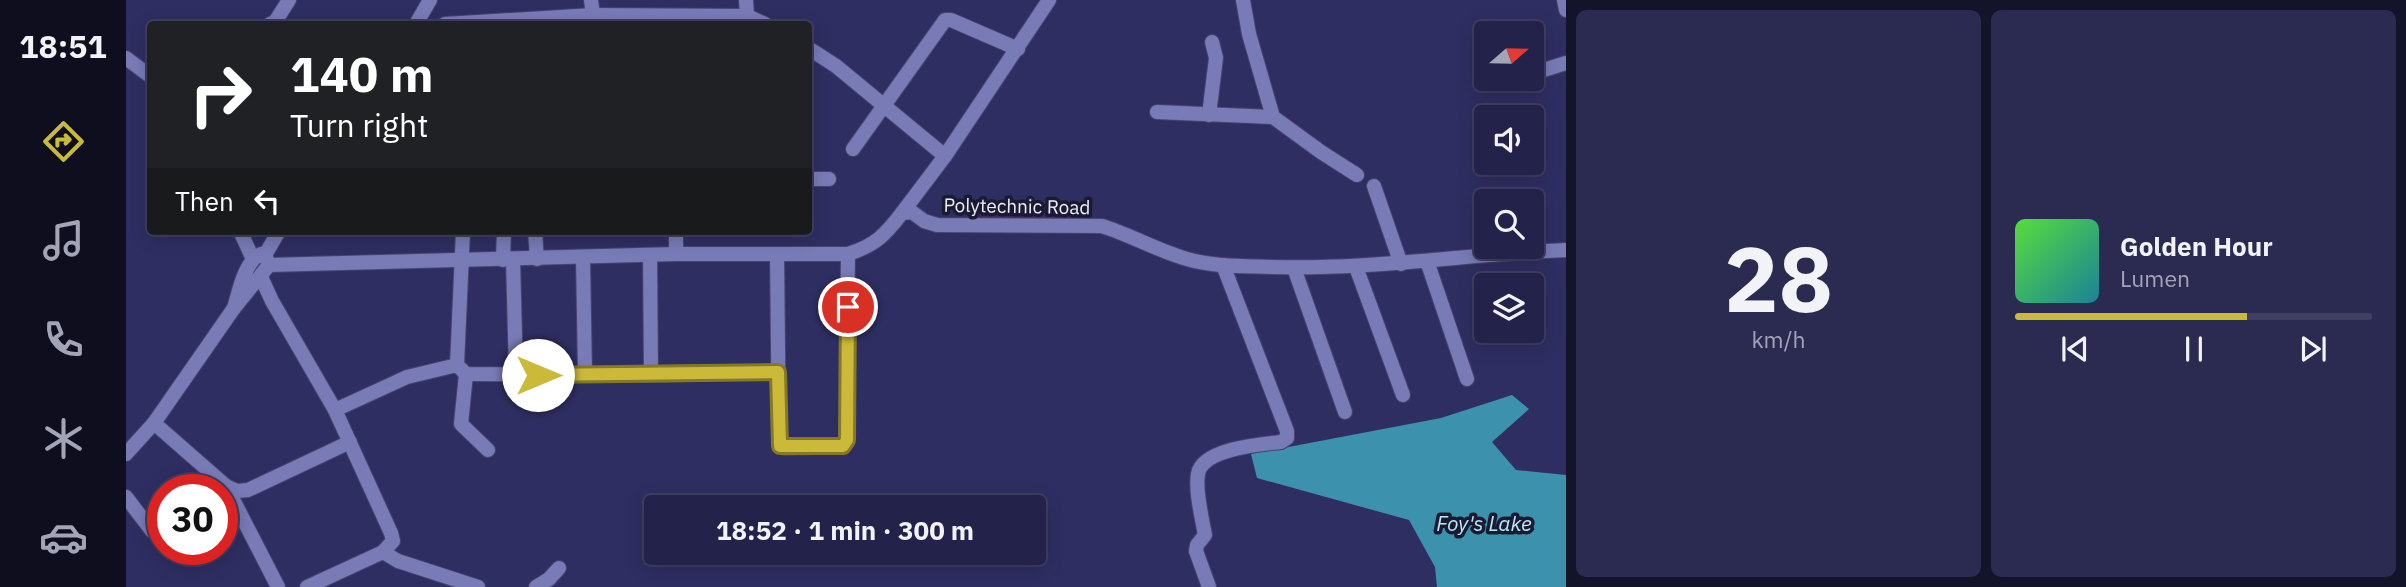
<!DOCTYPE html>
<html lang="en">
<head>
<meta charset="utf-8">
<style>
	body { margin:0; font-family:"IBM Plex Sans",sans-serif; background:#2b2a51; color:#f1f3f6; height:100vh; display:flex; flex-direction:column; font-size:26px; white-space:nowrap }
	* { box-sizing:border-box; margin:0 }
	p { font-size:23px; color:#a3a4b5 }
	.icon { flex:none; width:38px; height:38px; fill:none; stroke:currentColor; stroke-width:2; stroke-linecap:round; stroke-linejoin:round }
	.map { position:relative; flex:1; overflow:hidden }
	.panel { display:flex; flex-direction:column; gap:10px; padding:10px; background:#131329; width:840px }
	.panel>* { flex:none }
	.top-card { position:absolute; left:21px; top:21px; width:665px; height:214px; border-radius:7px; box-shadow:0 4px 18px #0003,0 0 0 2px #403f62; background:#202124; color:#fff; overflow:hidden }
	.needle { width:46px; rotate:70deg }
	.buttons { position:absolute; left:1348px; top:21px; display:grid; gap:14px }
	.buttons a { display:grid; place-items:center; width:70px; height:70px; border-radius:7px; background:#23224a; box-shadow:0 4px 18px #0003,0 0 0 2px #403f62; font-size:35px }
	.speed { position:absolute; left:21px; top:474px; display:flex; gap:14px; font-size:35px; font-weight:700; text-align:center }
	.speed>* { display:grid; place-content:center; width:91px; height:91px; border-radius:50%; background:#23224a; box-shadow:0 4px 18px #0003,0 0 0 2px #403f62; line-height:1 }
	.speed .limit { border:10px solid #d22; background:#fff; color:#111 }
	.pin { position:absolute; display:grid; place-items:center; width:60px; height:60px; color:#fff; margin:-30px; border:4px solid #fff; border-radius:50%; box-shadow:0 2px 7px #0007 }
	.me { position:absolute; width:77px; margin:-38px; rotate:90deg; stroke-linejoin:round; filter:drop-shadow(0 0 5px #0008) }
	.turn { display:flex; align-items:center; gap:24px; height:147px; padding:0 28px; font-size:32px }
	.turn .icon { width:91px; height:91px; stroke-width:2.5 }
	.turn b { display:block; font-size:49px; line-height:60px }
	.then { display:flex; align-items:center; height:66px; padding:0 28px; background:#0003; gap:14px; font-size:26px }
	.panel .card { flex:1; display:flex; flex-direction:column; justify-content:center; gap:10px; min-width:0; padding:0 24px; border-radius:10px; background:#2b2a51 }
	.panel .dial { align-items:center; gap:0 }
	.dial b { font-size:91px; line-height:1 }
	.song { display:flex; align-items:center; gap:21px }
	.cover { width:84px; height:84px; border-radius:10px; background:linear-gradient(135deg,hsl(110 70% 55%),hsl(190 70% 35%)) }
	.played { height:7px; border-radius:4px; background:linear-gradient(90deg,#cbba39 65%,#403f62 65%) }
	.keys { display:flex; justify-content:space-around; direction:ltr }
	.panel .tiles { flex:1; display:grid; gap:10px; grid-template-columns:repeat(2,1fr) }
	.trip { position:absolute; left:518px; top:495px; width:402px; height:70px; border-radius:7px; background:#23224a; box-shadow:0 4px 18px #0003,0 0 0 2px #403f62; font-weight:700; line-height:70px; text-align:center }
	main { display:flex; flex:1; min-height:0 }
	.tabs { display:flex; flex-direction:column; width:126px; justify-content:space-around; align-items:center; background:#0e0e1e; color:#a3a4b5 }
	.tabs .icon { width:49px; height:49px }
	.tabs .active { color:#cbba39 }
	.tabs b { font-size:32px; color:#f1f3f6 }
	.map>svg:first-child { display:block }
	.water { fill:#3c92ad }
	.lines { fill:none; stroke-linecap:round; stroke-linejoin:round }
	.minor-casing { stroke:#47446e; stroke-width:16 }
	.minor { stroke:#787bb6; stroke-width:14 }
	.route-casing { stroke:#847925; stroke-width:18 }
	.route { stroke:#cbba39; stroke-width:12 }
	.labels { text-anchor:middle; stroke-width:7; stroke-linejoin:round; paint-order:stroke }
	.street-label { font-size:19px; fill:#ebecfa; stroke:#1a1a32 }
	.water-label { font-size:21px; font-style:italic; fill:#bde7f6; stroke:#1a1a32 }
</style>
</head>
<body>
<main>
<nav class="tabs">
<b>18:51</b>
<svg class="icon active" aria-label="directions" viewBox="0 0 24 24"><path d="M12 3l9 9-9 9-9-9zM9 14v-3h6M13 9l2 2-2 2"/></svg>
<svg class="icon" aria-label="music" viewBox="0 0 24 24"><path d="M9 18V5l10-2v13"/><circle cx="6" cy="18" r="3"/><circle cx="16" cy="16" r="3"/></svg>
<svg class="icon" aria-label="phone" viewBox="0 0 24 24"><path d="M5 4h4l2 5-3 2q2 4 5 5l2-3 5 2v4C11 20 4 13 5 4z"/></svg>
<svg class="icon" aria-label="climate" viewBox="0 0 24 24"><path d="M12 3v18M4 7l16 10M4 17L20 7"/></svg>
<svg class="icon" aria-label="car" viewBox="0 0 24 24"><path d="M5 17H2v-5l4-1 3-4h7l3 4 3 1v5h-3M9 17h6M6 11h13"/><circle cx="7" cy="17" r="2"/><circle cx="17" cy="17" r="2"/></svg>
</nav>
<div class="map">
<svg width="1440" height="587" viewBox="0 0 1440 587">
	<rect width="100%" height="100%" fill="#2f2e62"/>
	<!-- water -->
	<path class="water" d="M1386,395L1403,409L1366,442L1390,470L1440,475V587H1311L1309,567L1283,520L1131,478L1125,454L1315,418Z"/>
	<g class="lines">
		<!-- minor casing -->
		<g class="minor-casing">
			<g id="minor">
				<path d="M465,0L467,15"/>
				<path d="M620,0L621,16"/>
				<path d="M1117,0L1123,34L1147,117L1195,152L1231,175"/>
				<path d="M1438,0L1440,10"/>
				<path d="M144,24L149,22L163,0"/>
				<path d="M290,24L304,0"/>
				<path d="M319,24L467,15L621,16L639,24"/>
				<path d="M682,48L710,66L819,156"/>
				<path d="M0,58L24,76"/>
				<path d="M1405,74L1440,63"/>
				<path d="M1379,82L1390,79"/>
				<path d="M1031,112L1147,117"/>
				<path d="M1083,115L1090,58L1086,42"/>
				<path d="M727,149L819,20H825L892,49"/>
				<path d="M682,179H703"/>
				<path d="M1248,186L1275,264"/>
				<path d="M776,213L819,156L923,0"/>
				<path d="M114,231L127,259"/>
				<path d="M337,231L331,365L340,374L525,375L652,372"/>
				<path d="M409,231L411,259"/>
				<path d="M135,254L139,255L143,265L108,308C113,292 118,262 135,254Z"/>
				<path d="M550,254V231"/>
				<path d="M651,254L653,442L658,448L717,446L720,444L722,254"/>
				<path d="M139,255L153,231"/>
				<path d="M524,255L525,375"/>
				<path d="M457,257L459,375"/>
				<path d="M387,259L390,374"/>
				<path d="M377,260L378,231"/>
				<path d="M1301,261L1341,379"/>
				<path d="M143,265L550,254H722C750,245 759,235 776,213L786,212L798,221L811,225L976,226C1005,235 1032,251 1061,259C1088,267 1118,266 1146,267C1245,270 1342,254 1440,250"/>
				<path d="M1230,267L1277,395"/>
				<path d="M1168,268L1219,412"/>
				<path d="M135,277L146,301L209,410L265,533L267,541L257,552L181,587"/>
				<path d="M340,374L335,424L362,450"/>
				<path d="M209,410L281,377L331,365"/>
				<path d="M28,423L100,486L111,491L122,490L224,442"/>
				<path d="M0,454L28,423L108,308"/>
				<path d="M100,486L152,587"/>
				<path d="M0,497L26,531"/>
				<path d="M257,552L272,561L352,587"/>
				<path d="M410,587L423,579L433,568"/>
				<path d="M1083,587L1070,551L1071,545L1079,535C1076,518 1069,491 1072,474C1076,449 1135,444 1155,442L1161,438V431L1097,265"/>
			</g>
		</g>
		<!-- minor -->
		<use href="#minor" class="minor"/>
	</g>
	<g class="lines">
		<!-- route casing -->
		<g class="route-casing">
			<path id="route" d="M412,375L652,372L654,446H717L721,440L722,307"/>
		</g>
		<!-- route -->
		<use href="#route" class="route"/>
	</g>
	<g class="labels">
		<!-- street labels -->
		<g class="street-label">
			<text transform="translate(891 206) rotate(1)" y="7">Polytechnic Road</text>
		</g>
		<!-- water labels -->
		<g class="water-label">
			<text x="1358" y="531">Foy's Lake</text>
		</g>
	</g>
</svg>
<div class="buttons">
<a><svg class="needle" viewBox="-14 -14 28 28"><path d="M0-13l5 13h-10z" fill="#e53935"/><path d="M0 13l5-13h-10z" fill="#a3a4b5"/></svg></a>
<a><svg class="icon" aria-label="sound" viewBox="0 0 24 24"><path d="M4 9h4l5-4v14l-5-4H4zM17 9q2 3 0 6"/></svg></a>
<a><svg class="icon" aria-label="search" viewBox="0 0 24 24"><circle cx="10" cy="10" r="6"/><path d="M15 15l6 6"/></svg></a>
<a><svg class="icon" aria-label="layers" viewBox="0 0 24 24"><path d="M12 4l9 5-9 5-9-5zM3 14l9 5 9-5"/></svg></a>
</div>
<div class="speed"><div class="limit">30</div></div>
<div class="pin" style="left:722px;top:307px;background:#d93025"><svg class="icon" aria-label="arrive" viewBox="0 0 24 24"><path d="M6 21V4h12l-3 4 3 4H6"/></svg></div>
<svg class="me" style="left:412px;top:375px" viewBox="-20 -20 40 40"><circle r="19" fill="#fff"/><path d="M0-13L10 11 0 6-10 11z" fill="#cbba39"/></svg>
<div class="trip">18:52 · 1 min · 300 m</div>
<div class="top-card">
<div class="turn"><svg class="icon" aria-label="right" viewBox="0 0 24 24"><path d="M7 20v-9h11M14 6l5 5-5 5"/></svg><div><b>140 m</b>Turn right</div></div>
<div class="then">Then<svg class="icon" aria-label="left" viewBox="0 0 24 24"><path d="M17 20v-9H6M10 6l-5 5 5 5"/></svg></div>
</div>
</div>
<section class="panel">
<div class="tiles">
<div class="card dial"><b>28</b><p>km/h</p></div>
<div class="card">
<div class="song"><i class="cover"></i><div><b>Golden Hour</b><p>Lumen</p></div></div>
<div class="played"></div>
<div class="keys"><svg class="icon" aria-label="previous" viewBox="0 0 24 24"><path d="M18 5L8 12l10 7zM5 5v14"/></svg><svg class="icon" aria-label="pause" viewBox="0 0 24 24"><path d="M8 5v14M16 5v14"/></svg><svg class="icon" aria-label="next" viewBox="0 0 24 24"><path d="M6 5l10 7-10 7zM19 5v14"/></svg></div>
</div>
</div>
</section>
</main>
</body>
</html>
